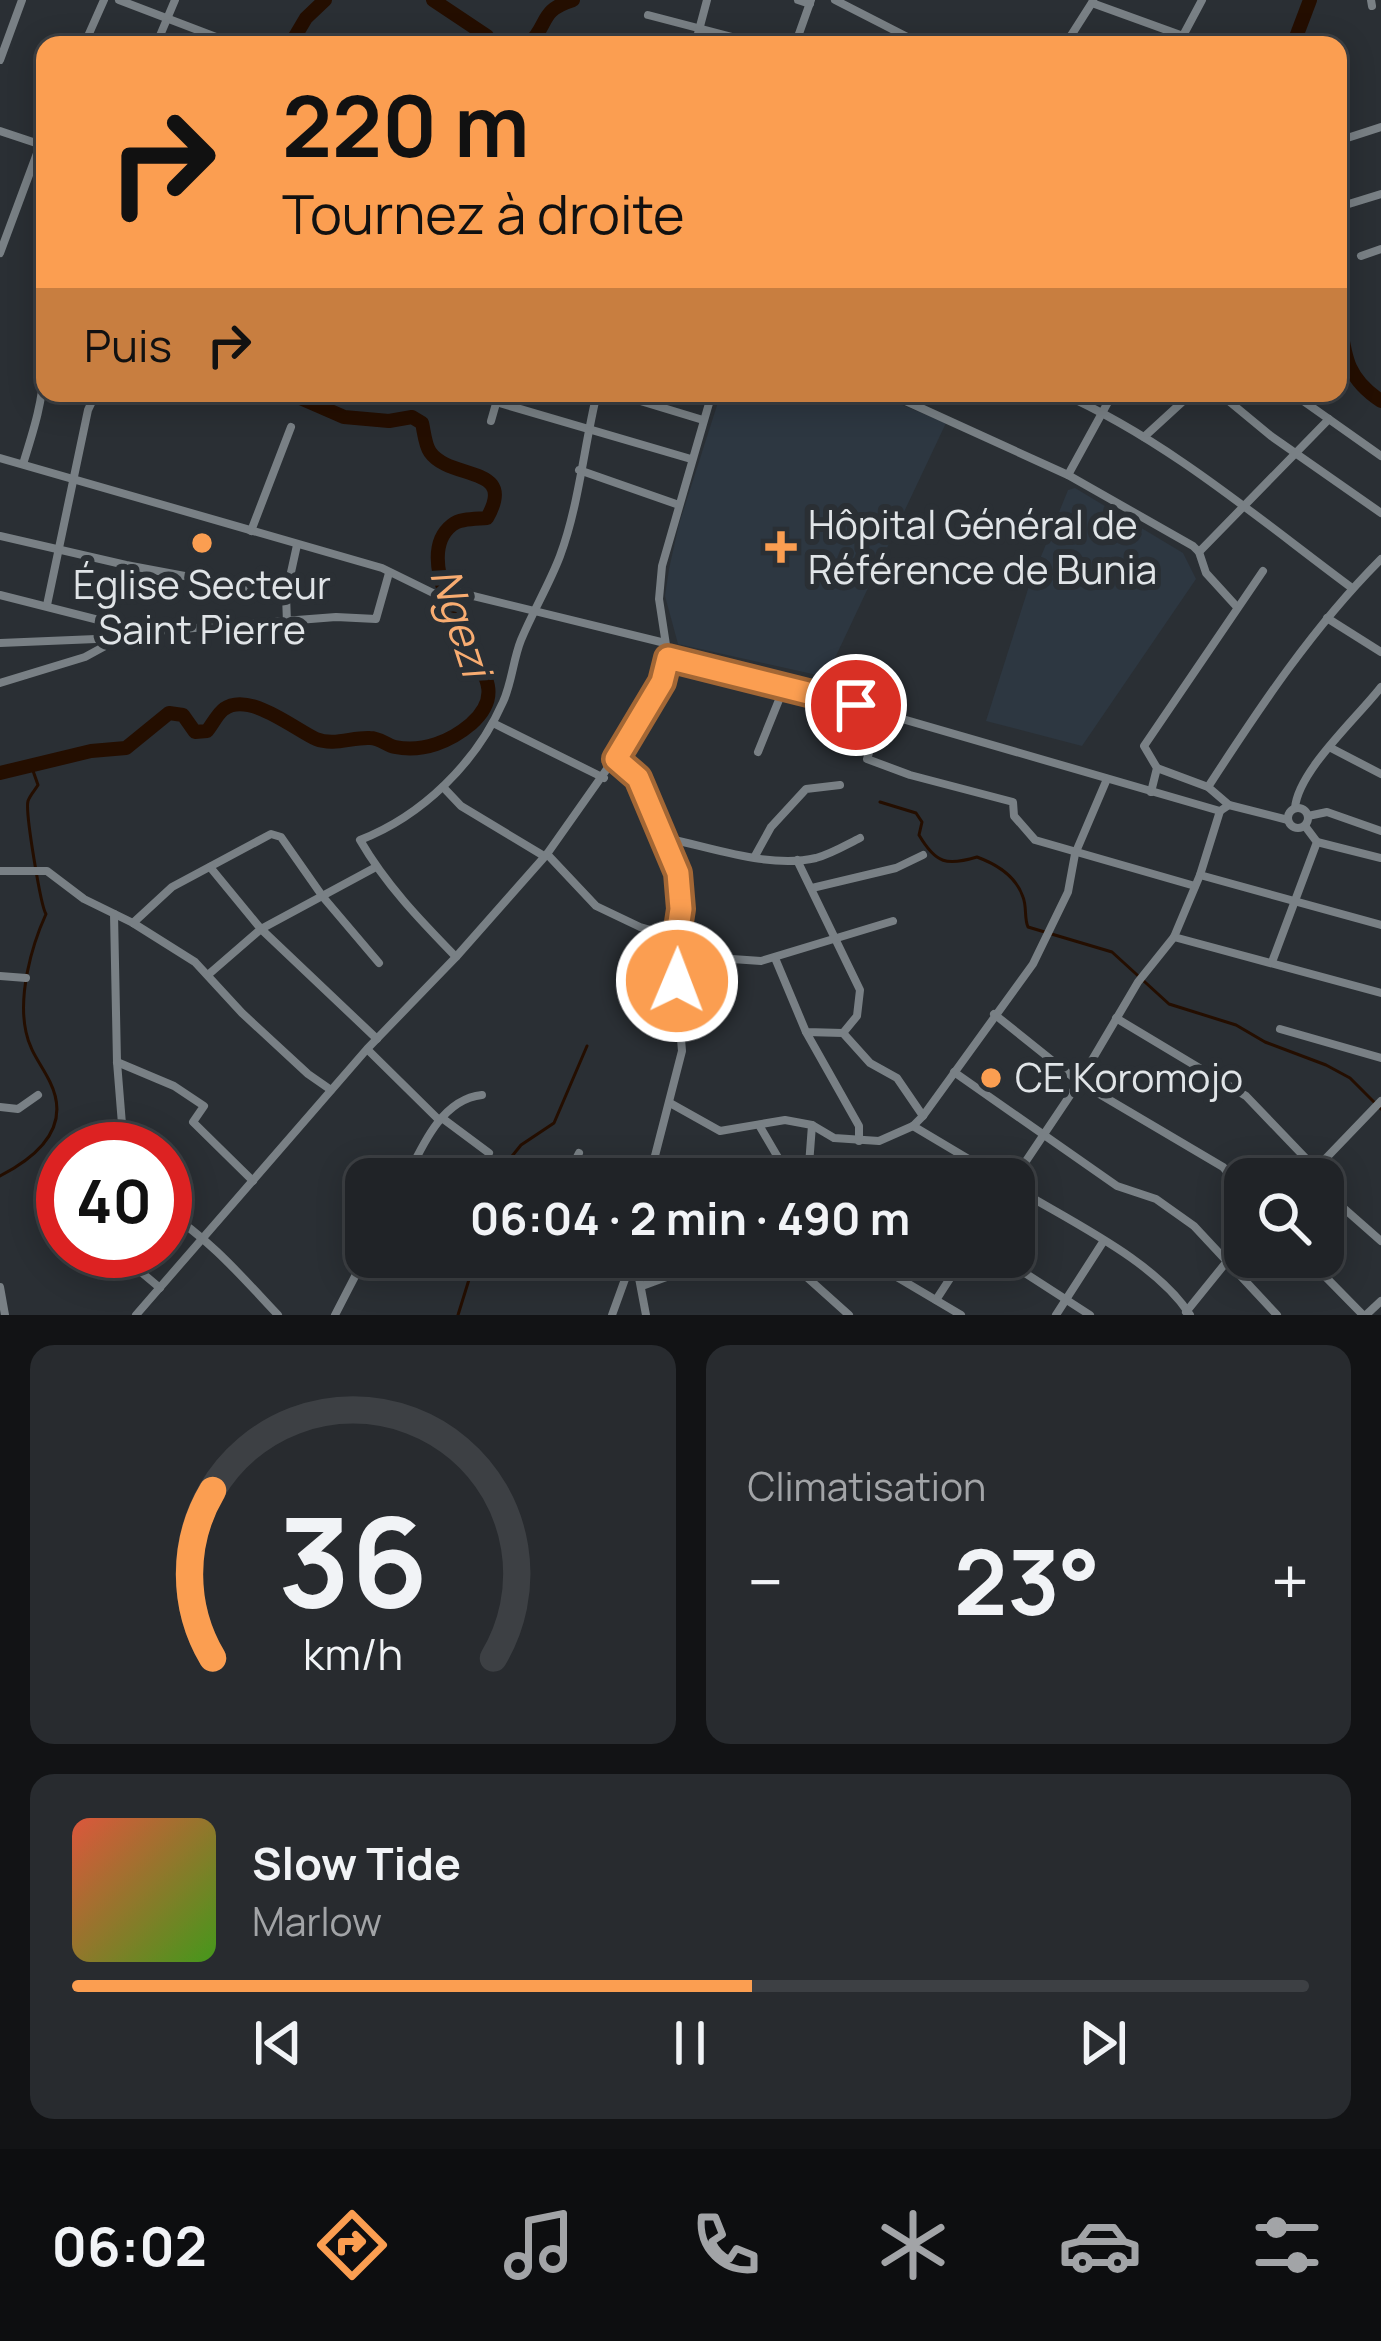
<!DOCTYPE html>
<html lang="fr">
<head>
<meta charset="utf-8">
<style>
	body { margin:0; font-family:Manrope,sans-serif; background:#282b2f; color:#f1f3f6; height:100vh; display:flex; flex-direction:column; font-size:45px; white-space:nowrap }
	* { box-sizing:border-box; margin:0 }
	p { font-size:39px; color:#a2a4a7 }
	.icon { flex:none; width:66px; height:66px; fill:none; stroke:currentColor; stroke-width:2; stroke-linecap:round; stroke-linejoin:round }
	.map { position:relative; height:1315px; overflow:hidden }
	.drawer { display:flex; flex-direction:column; gap:30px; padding:30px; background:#121315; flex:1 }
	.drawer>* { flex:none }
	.guide { position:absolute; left:36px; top:36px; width:1311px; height:366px; border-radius:24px; box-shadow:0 6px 30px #0003,0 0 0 3px #3d4044; background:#fb9e51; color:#111; overflow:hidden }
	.buttons { position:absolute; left:1224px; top:1158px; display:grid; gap:24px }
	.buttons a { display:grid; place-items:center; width:120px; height:120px; border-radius:24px; background:#202327; box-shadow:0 6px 30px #0003,0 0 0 3px #3d4044; font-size:60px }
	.speed { position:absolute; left:36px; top:1122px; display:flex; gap:24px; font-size:60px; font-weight:700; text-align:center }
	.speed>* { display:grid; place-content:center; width:156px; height:156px; border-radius:50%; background:#202327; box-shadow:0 6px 30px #0003,0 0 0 3px #3d4044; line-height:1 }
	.speed .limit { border:18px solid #d22; background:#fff; color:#111 }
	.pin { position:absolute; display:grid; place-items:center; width:102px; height:102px; color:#fff; margin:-51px; border:6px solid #fff; border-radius:50%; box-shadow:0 3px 12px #0007 }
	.me { position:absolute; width:132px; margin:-66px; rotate:1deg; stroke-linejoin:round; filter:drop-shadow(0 0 9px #0008) }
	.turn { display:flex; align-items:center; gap:42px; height:252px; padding:0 48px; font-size:54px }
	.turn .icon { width:156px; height:156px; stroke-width:2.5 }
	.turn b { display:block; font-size:84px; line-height:102px }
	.then { display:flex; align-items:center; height:114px; padding:0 48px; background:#0003; gap:24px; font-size:45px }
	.big { font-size:90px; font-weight:700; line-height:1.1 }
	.drawer .card { flex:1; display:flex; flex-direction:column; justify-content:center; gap:18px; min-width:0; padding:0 42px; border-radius:24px; background:#282b2f }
	.drawer .dial { align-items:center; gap:0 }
	.dial svg { height:312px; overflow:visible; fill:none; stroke:#3d4044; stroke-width:7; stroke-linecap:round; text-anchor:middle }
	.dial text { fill:#f1f3f6; stroke:none }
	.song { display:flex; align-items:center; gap:36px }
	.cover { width:144px; height:144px; border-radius:18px; background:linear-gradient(135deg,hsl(10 70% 55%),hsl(100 70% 35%)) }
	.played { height:12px; border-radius:6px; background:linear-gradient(90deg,#fb9e51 55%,#3d4044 55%) }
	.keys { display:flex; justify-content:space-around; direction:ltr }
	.heat { display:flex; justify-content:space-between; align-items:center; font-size:66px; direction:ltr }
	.drawer .tiles { flex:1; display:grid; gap:30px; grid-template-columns:1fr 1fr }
	.card:last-child { grid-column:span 2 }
	.trip { position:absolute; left:345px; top:1158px; width:690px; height:120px; border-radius:24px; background:#202327; box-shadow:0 6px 30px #0003,0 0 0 3px #3d4044; font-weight:700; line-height:120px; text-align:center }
	.dock { display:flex; height:192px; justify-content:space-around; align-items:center; background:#0d0e10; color:#a2a4a7 }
	.dock .icon { width:84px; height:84px }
	.dock .selected { color:#fb9e51 }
	.dock b { font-size:54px; color:#f1f3f6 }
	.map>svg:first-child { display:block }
	.built { fill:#2d3741 }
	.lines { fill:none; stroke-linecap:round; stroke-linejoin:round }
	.stream { stroke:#240e00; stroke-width:3 }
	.river { stroke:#240e00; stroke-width:14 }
	.minor { stroke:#798085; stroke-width:8 }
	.route-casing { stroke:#a36735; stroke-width:30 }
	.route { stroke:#fb9e51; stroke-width:21 }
	.poi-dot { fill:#fb9e51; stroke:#2a2f34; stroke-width:4.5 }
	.labels { text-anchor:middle; stroke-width:12; stroke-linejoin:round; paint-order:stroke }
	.poi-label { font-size:39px; fill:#e0e4e7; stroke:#2a2f34; text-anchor:start }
	.water-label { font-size:42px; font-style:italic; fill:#f8ac71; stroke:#2a2f34 }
</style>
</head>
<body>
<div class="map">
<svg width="1381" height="1315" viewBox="0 0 1381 1315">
	<rect width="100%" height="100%" fill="#2a2f34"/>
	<!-- built -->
	<g class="built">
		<path d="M721,393H873L946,423L826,677L678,644L665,596L669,569L679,524Z"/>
		<path d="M1075,488L1183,553L1196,579L1082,746L986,721L1029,586L1068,490Z"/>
	</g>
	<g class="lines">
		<!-- stream -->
		<g class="stream">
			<path d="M880,802L916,813L922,822L919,835C936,864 947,866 977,857C996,864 1016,876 1023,897C1027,907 1024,918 1028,927L1112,952L1169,1004L1236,1025L1265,1042L1326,1065L1350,1078L1381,1109"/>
			<path d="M0,1176C37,1157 72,1127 50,1082C42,1065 30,1052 26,1032C18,996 31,947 46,914C41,907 25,812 28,801C30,795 35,790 38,785L31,765"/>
			<path d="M499,1179L500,1171L521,1145L554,1123L587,1046"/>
			<path d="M458,1315L476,1257"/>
		</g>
		<!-- river -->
		<g class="river">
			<path d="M433,0L487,36L491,45"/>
			<path d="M290,45L306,18L325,0"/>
			<path d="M528,45C550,24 538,11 573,0"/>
			<path d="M1293,45L1310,0"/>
			<path d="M1338,310C1345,352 1343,376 1381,401"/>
			<path d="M0,773L91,751L126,748L169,713L183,715L195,732L207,731C212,725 218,713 224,709C249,691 294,729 316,739C334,746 352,737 370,738C380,738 386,745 395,747C423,753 451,741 471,724C508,691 477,667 463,636C450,608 420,550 452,525C460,518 476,519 487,518C518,464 450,481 430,452C425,445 424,431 422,423L412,417L389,421L344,417L289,393"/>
		</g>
		<!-- minor -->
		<g class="minor">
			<path d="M119,0L237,45"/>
			<path d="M798,0L810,4"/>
			<path d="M835,0L923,45"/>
			<path d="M1371,0L1372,6"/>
			<path d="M1092,3L1208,45"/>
			<path d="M648,15L763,45"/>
			<path d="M1072,35L1092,45"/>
			<path d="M84,45L104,0"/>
			<path d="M156,45L175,0"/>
			<path d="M695,45L707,0"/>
			<path d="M795,45L811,0"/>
			<path d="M1065,45L1093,1"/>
			<path d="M1178,45L1202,0"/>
			<path d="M0,60L22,0"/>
			<path d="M0,131L45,146"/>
			<path d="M1338,141L1381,127"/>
			<path d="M1339,207L1381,194"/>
			<path d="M0,253L45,132"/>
			<path d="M1361,256L1381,249"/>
			<path d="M614,393L703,420"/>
			<path d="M888,393L1068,475L1193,546L1199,552L1206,573L1237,607"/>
			<path d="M1061,393C1167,440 1259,519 1352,588"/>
			<path d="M1219,393L1271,436L1381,513"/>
			<path d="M1292,393L1381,456"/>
			<path d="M496,402L691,459"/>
			<path d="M491,421L499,393"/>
			<path d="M1144,437L1192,393"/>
			<path d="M0,458L382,568L435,594L457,592L665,643"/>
			<path d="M23,464C33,432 43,402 44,368C45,341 31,306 45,281"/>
			<path d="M579,470L679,505"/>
			<path d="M1068,475L1113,393"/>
			<path d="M251,531L291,427"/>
			<path d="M0,536L126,565L286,595"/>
			<path d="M1199,552L1329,419"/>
			<path d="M0,595L138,630"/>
			<path d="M47,605L88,410L96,393"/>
			<path d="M1327,618L1381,652"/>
			<path d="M287,623L286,595L297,545"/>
			<path d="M0,643L120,638L143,632L336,617L376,619L389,573"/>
			<path d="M668,658L785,685L1220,811L1229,805L1288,820"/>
			<path d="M0,683L85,657L118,639"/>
			<path d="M882,712L867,759L910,775L1013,802L1014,816L1035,840L1195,886"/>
			<path d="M493,723L604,778"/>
			<path d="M1331,748L1381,774"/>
			<path d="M758,752L785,685"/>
			<path d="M616,759L638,778L681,885L674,955L682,1051L649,1179"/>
			<path d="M1157,768L1208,787L1229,805"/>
			<path d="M443,787L461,806L544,856"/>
			<path d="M1208,787C1260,707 1313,627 1381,559"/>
			<path d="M1151,792L1157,768L1144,746L1263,571"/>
			<circle cx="1298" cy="818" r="10"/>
			<path d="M1295,808C1298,771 1357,718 1381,687"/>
			<path d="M1308,816L1327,812L1381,831"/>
			<path d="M665,838C711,847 769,869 816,858C831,854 846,845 860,838"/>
			<path d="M1317,842L1381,858"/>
			<path d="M547,854L596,906L640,927L676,937"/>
			<path d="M755,856L771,827L806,789L840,785"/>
			<path d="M797,860L860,990L857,1016L843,1033"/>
			<path d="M210,867L261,929L377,1039"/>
			<path d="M0,871H47L84,899L133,923L195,962L242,1013L308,1074L331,1090"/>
			<path d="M1200,875L1381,925"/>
			<path d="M812,888L896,868L923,855"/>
			<path d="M114,914L117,1062L124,1149"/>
			<path d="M133,923L172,887L271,834L281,837L323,897L379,963"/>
			<path d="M1174,937L1381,993"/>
			<path d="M674,955L761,961L893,921"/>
			<path d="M456,957C420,920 386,885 360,840C422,816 476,763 503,702C512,682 513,660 521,640C533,611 549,585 560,556C579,505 584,446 597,393"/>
			<path d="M775,958L806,1032L843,1033L870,1063L897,1078L923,1116"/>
			<path d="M1272,962L1317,842L1305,826"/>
			<path d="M209,974L261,929L376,867"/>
			<path d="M0,976L26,978"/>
			<path d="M994,1014L1079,1082L1223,1167L1245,1192"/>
			<path d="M1116,1018L1246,1096L1316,1169"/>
			<path d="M1280,1029L1381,1058"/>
			<path d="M806,1032L859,1126V1141"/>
			<path d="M368,1050L439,1120"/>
			<path d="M117,1062L174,1086L204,1106L193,1122L253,1181"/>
			<path d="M954,1072L1117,1186L1156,1199L1194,1226L1277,1315"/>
			<path d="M670,1103L720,1131L785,1120L812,1125L834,1138L879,1141L913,1126L923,1116L1033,964L1068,892L1075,854L1107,779"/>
			<path d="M0,1107L18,1109L38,1095"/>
			<path d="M442,1118L489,1153"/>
			<path d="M759,1125L783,1166L809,1165L850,1179"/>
			<path d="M913,1126L1002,1179"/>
			<path d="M809,1165L812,1125"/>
			<path d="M406,1179C422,1146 442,1099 482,1095"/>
			<path d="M566,1179L579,1153"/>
			<path d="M1014,1179L1079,1082L1138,982L1174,937L1200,875L1220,811"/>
			<path d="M1306,1179L1381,1101"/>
			<path d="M1014,1187C1069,1221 1156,1261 1190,1315"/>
			<path d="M1323,1190L1381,1241"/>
			<path d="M165,1211C210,1239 242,1277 278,1315"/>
			<path d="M116,1251L160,1288"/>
			<path d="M635,1257L646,1315"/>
			<path d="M790,1257L791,1263L849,1315"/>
			<path d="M863,1257L961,1315"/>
			<path d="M1000,1257L1090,1315"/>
			<path d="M1306,1257L1363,1315"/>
			<path d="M642,1286L672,1275L697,1257"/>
			<path d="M0,1287L5,1315"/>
			<path d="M936,1300L964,1257"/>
			<path d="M1186,1312L1245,1239"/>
			<path d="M136,1315L367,1049L456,957L547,854L645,715L662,682L668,658L659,599L662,566L712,393"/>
			<path d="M335,1315L366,1255"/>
			<path d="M612,1315L633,1257"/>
			<path d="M1056,1315L1103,1242"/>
			<path d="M1366,1315L1381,1301"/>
		</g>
	</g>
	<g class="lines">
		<!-- route casing -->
		<g class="route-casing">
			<path id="route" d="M677,981L674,955L681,909L678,873L638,778L616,759L662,682L668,658L856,705"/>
		</g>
		<!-- route -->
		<use href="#route" class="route"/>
	</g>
	<!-- markers -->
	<g class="poi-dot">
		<circle cx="202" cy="543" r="12"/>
		<path d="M775 529h12v12h12v12h-12v12h-12v-12h-12v-12h12z"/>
		<circle cx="991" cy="1078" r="12"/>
	</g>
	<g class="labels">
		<!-- poi labels -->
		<g class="poi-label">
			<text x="808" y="539">Hôpital Général de<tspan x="808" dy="45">Référence de Bunia</tspan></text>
			<text x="202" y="599" text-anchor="middle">Église Secteur<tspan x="202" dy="45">Saint Pierre</tspan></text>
			<text x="1015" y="1092">CE Koromojo</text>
		</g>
		<!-- water labels -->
		<g class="water-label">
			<text transform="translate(461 622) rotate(72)" y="15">Ngezi</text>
		</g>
	</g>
</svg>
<div class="buttons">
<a><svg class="icon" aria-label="search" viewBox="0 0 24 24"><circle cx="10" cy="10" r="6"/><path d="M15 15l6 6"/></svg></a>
</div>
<div class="speed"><div class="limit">40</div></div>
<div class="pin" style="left:856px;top:705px;background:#d93025"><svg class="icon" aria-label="arrive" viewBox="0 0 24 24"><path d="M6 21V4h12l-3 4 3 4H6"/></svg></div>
<svg class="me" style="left:677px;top:981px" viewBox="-20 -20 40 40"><circle r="17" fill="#fb9e51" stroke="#fff" stroke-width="3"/><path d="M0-11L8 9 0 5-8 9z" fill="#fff"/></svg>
<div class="trip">06:04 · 2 min · 490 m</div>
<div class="guide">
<div class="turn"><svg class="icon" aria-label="right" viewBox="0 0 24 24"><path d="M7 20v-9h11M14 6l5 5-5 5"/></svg><div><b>220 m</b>Tournez à droite</div></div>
<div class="then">Puis<svg class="icon" aria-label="right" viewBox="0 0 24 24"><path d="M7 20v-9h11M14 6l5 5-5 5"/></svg></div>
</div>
</div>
<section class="drawer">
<div class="tiles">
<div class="card dial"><svg viewBox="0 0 100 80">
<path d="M14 69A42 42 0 1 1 86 69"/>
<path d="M14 69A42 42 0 0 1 14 26" stroke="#fb9e51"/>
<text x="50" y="56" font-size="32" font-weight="700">36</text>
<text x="50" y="72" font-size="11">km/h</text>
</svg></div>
<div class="card"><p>Climatisation</p>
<div class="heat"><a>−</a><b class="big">23°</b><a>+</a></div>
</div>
<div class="card">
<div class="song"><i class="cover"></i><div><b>Slow Tide</b><p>Marlow</p></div></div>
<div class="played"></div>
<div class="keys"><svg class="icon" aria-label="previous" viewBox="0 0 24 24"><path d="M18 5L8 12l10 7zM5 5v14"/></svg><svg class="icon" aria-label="pause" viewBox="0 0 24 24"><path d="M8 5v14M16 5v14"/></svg><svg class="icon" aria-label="next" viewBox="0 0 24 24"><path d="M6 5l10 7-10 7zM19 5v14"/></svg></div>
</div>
</div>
</section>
<nav class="dock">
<b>06:02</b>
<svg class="icon selected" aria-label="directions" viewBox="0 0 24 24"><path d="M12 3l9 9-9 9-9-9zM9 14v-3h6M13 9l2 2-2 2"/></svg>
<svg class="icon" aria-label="music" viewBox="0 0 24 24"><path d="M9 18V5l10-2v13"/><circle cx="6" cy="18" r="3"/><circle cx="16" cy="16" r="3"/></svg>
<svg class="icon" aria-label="phone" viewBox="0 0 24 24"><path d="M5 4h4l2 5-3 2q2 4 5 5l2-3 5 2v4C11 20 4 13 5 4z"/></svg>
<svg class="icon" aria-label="climate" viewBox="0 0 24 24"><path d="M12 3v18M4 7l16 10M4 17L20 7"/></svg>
<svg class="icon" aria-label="car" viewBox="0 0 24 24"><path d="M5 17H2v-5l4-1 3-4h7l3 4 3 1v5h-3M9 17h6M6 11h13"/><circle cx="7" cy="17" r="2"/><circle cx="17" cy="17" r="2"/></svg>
<svg class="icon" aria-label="filters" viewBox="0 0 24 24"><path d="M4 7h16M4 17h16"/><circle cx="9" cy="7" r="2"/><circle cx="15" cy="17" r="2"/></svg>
</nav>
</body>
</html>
